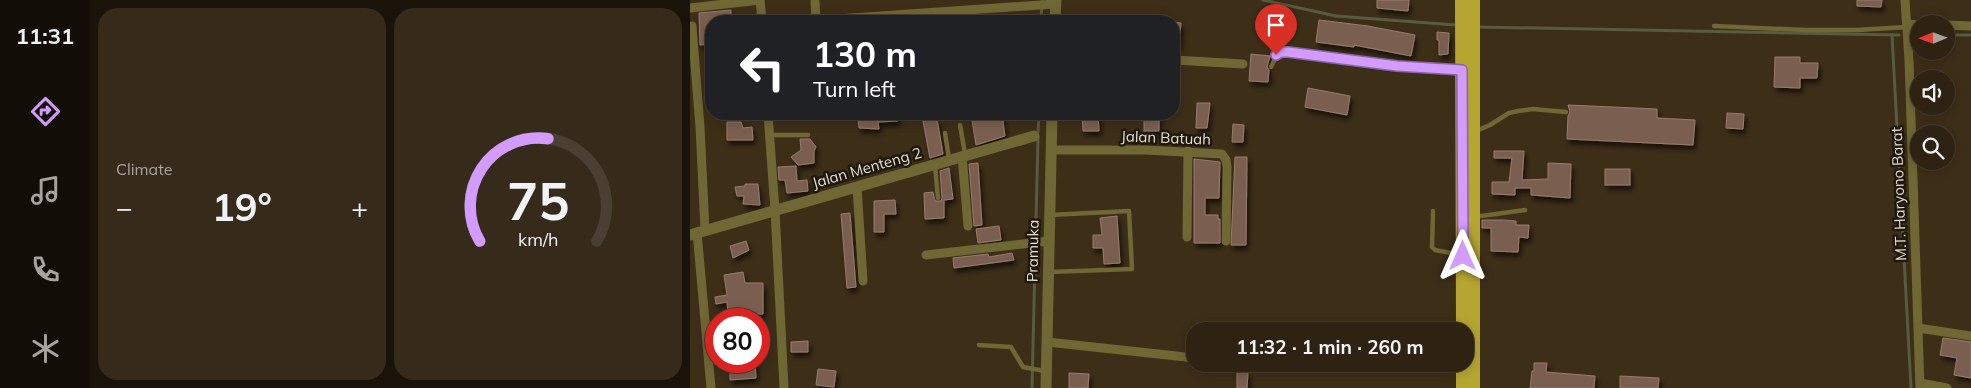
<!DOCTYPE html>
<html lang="en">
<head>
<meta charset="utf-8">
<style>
	body { margin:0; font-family:Mulish,sans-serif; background:#362a1b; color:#f1f3f6; height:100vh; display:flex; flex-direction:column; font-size:19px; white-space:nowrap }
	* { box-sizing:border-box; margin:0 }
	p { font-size:16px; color:#a7a49f }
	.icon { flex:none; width:28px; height:28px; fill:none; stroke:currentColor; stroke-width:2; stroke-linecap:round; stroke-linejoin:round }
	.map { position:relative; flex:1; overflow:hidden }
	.side { display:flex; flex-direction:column; gap:8px; padding:8px; background:#19130a; width:600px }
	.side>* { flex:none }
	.top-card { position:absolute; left:15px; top:15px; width:475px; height:105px; border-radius:20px; box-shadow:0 2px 12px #0003,0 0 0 1px #493f32; background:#202124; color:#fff; overflow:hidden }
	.needle { width:32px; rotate:269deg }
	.buttons { position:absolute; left:1220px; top:15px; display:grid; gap:10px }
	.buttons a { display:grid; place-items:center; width:45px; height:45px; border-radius:50%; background:#2e2212; box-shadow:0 2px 12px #0003,0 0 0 1px #493f32; font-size:25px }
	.speed { position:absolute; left:15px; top:308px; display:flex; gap:10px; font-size:25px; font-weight:700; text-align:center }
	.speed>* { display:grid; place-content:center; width:65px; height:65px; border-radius:50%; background:#2e2212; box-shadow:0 2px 12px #0003,0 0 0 1px #493f32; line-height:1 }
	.speed .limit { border:8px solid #d22; background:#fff; color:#111 }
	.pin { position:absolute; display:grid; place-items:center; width:42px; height:42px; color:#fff; margin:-51px -21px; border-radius:50% 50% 50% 0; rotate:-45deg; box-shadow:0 0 5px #0007 }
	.pin .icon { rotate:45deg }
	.me { position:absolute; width:55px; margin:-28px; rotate:0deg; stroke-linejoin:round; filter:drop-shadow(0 0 4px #0008) }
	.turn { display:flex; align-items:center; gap:18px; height:105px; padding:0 25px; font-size:22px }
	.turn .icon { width:65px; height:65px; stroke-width:2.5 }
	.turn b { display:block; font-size:35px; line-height:42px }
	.big { font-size:38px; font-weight:700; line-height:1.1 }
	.side .card { flex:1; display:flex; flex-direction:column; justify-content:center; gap:8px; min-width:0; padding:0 18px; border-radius:20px; background:#362a1b }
	.side .dial { align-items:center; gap:0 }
	.dial svg { height:130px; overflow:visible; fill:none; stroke:#493f32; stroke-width:7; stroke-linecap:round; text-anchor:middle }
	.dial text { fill:#f1f3f6; stroke:none }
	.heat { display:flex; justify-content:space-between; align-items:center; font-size:28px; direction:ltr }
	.side .tiles { flex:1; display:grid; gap:8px; grid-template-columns:repeat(2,1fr) }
	.trip { position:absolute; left:496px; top:322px; width:288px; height:50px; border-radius:20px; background:#2e2212; box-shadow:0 2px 12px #0003,0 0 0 1px #493f32; font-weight:700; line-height:50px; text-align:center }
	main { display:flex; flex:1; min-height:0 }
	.tabs { display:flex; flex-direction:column; width:90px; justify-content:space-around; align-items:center; background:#120e07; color:#a7a49f }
	.tabs .icon { width:35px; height:35px }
	.tabs .selected { color:#d39cfc }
	.tabs b { font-size:22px; color:#f1f3f6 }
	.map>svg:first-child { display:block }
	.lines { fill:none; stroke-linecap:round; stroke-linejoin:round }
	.stream { stroke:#575c40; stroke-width:3 }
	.building { fill:#7a5f51; stroke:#977c6c; filter:url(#shadow) }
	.service { stroke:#6f6734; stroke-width:4.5 }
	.minor { stroke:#6f6734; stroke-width:9 }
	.tertiary { stroke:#6f6734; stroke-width:11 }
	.trunk { stroke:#b6a530; stroke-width:14 }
	.route-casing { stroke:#8965a4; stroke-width:12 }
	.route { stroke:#d39cfc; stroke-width:9 }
	.labels { text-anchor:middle; stroke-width:5; stroke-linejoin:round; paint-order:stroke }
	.street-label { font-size:15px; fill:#e6dccf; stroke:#1e180e }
</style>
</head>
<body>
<main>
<nav class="tabs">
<b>11:31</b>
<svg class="icon selected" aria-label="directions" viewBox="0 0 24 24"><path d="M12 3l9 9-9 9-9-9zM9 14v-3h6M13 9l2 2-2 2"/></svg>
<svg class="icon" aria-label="music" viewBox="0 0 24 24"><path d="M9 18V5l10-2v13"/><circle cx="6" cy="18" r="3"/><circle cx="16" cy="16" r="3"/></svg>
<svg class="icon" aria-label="phone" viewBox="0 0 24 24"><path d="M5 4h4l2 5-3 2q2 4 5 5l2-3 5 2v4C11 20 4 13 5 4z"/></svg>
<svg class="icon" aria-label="climate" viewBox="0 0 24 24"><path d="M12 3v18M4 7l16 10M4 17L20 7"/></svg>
</nav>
<section class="side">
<div class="tiles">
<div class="card"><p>Climate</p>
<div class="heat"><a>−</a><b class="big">19°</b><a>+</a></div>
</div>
<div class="card dial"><svg viewBox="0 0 100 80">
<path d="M14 69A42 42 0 1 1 86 69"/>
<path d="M14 69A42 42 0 0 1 56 6" stroke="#d39cfc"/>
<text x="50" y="56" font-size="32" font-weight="700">75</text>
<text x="50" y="72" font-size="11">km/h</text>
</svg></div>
</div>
</section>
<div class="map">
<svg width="1281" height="388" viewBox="0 0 1281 388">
	<defs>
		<filter id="shadow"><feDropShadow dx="2.5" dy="4.5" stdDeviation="2.5" flood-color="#0009"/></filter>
	</defs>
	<rect width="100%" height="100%" fill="#3d2e18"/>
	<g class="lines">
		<!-- stream -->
		<g class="stream">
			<path d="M573,0L646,16L766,25"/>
			<path d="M351,21L352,0"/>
			<path d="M788,27L1209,35"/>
			<path d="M1202,35L1221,388"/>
			<path d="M1256,35H1281"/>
			<path d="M348,132L349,114"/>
			<path d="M342,388L348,137"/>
		</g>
	</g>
	<!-- building -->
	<g class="building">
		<path d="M687,0H719L718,11L687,8Z"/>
		<path d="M1167,0H1192L1191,7L1167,6Z"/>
		<path d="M41,10V19H25V21H21V44L10,45L9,13Z"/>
		<path d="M629,20L678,26L725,35L721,56L664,45V47L626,42Z"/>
		<path d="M484,22L491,23L489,45H484Z"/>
		<path d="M747,32L759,33L758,54L749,55V40H747Z"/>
		<path d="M561,54L580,56L577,67L579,70L578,82L559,81Z"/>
		<path d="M1085,57H1110V63H1128L1127,78H1110V88L1084,87Z"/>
		<path d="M618,88L660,96L657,115L615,107Z"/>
		<path d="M507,103H520L517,128H506Z"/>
		<path d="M878,105L967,109V118L1005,120L1003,145L877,139L878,116L880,112Z"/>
		<path d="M1037,113L1054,114L1053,129L1036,128Z"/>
		<path d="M181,114H208V121L188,122L189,129L169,128L168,117L181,118Z"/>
		<path d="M281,114H312L315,136L286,145Z"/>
		<path d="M392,114H408L409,131H393Z"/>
		<rect x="454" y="114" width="15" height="17"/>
		<path d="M247,119L253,154L240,158L233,121Z"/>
		<path d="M37,122H51L53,128L62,127L63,140H37Z"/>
		<path d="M543,124L554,125L553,142H542Z"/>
		<path d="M110,139H120L126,147L124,151V163L108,165L101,157L111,150Z"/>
		<path d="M804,151H834L832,180L858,179V163L881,164L880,198L841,195V188H825V195L802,194V182H819L822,158H804Z"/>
		<path d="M545,157H557L556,245H541Z"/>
		<path d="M504,159L530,162L529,198H515V215H528V219H530V243H504Z"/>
		<path d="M288,163L292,225L284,226L279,164Z"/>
		<path d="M106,166L107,181L117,180L118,191L97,193L95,180H89L88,167Z"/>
		<path d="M259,168L263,199L254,200V218L235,219L234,193L243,192L245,201H251L252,198L250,171Z"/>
		<rect x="915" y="169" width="25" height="16"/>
		<path d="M55,184H68L70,205L53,204L54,196H47L45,187L55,186Z"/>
		<path d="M205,200L206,214H194V232H184V201Z"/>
		<path d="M160,213L166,287L157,288L151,214Z"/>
		<path d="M427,216L430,263L414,264L413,248H403V235H412L410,218Z"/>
		<path d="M792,220H813L826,221V225H839L838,238L829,237L828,252L801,251V228H792Z"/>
		<path d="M309,226L311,240L288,243L286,229Z"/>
		<path d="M56,241L59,250L43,258L40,246Z"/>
		<path d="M322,253L324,260L264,268L263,258L298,254L299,257Z"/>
		<path d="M53,272L55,283H73V314H62L61,312L38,313L37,302L26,304L25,297L37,295L34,275Z"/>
		<path d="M1253,338L1281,342V378L1264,375L1267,358L1250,355Z"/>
		<path d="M118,341V352H101V342Z"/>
		<path d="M40,361H65L66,378L40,380Z"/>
		<path d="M844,363H857L856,372L905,376L904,388H840L842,371H844Z"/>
		<path d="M128,369L146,371L144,387L126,385Z"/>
		<path d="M547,372L558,373L557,388H547Z"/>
		<path d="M379,373L399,374L398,388H379Z"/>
		<path d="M930,376L969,378L968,388H930Z"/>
	</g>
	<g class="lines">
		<!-- service -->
		<g class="service">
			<path d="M1024,26L1115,30H1167L1217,27"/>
			<path d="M581,67L588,53L598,52L707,66L771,70"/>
			<path d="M270,125L275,154"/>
			<path d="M784,132L800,125L819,113L828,111L843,109L876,112"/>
			<path d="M255,133L259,159"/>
			<path d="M80,135H118"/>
			<path d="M245,166L248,198"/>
			<path d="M743,211L742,247L745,250L771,255"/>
			<path d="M784,217L835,210"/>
			<path d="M359,272L442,269L439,211L360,215"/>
			<path d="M289,345L321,347L333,367L355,371"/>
		</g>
		<!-- minor -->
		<g class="minor">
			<path d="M70,0L72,21"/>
			<path d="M1215,0L1219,60L1230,388"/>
			<path d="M125,2L126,21"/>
			<path d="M0,8L70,0"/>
			<path d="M132,20L365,4"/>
			<path d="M1217,24L1229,25"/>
			<path d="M1256,25L1281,26"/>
			<path d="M2,26L10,127L15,230"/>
			<path d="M484,60L553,64"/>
			<path d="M78,114L85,210L94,388"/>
			<path d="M362,150H455L532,154L536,160L537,167L536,241"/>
			<path d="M272,156L278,226"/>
			<path d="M167,187L173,281"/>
			<path d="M7,232L21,388"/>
			<path d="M497,237L498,151"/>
			<path d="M236,255L359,241"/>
			<path d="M1228,328L1281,336"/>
			<path d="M357,342L505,358"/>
			<path d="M1230,383L1257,388"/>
		</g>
		<!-- tertiary -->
		<g class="tertiary">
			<path d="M365,21L366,0"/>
			<path d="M0,235L344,136"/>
			<path d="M356,388L362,114"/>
		</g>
		<!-- trunk -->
		<g class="trunk">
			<path d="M772,0L773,323"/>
			<path d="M783,0V388"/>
			<path d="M773,388V364"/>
		</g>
	</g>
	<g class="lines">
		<!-- route casing -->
		<g class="route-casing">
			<path id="route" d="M586,55L591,52H598L707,66L772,70L773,256"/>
		</g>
		<!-- route -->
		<use href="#route" class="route"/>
	</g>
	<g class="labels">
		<!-- street labels -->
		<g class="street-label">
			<text transform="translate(476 138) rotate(2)" y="5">Jalan Batuah</text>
			<text transform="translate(177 168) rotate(-16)" y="5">Jalan Menteng 2</text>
			<text transform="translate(1209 194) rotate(-92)" y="5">M.T. Haryono Barat</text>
			<text transform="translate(343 251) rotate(-89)" y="5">Pramuka</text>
		</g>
	</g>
</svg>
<div class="buttons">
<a><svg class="needle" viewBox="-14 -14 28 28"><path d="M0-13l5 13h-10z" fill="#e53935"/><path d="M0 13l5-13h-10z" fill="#a7a49f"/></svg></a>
<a><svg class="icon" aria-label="sound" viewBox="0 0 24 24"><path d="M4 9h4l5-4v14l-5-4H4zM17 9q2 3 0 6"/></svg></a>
<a><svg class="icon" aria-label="search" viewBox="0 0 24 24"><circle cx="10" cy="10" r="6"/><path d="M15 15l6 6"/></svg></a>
</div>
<div class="speed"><div class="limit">80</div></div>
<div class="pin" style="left:586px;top:55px;background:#d93025"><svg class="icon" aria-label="arrive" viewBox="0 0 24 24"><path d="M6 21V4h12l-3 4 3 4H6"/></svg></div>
<svg class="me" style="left:773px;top:256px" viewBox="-20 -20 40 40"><path d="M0-17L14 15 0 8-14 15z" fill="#d39cfc" stroke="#fff" stroke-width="4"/></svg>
<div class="trip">11:32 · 1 min · 260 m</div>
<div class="top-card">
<div class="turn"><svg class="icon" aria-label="left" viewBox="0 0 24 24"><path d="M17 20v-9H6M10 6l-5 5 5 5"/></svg><div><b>130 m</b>Turn left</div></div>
</div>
</div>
</main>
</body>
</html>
